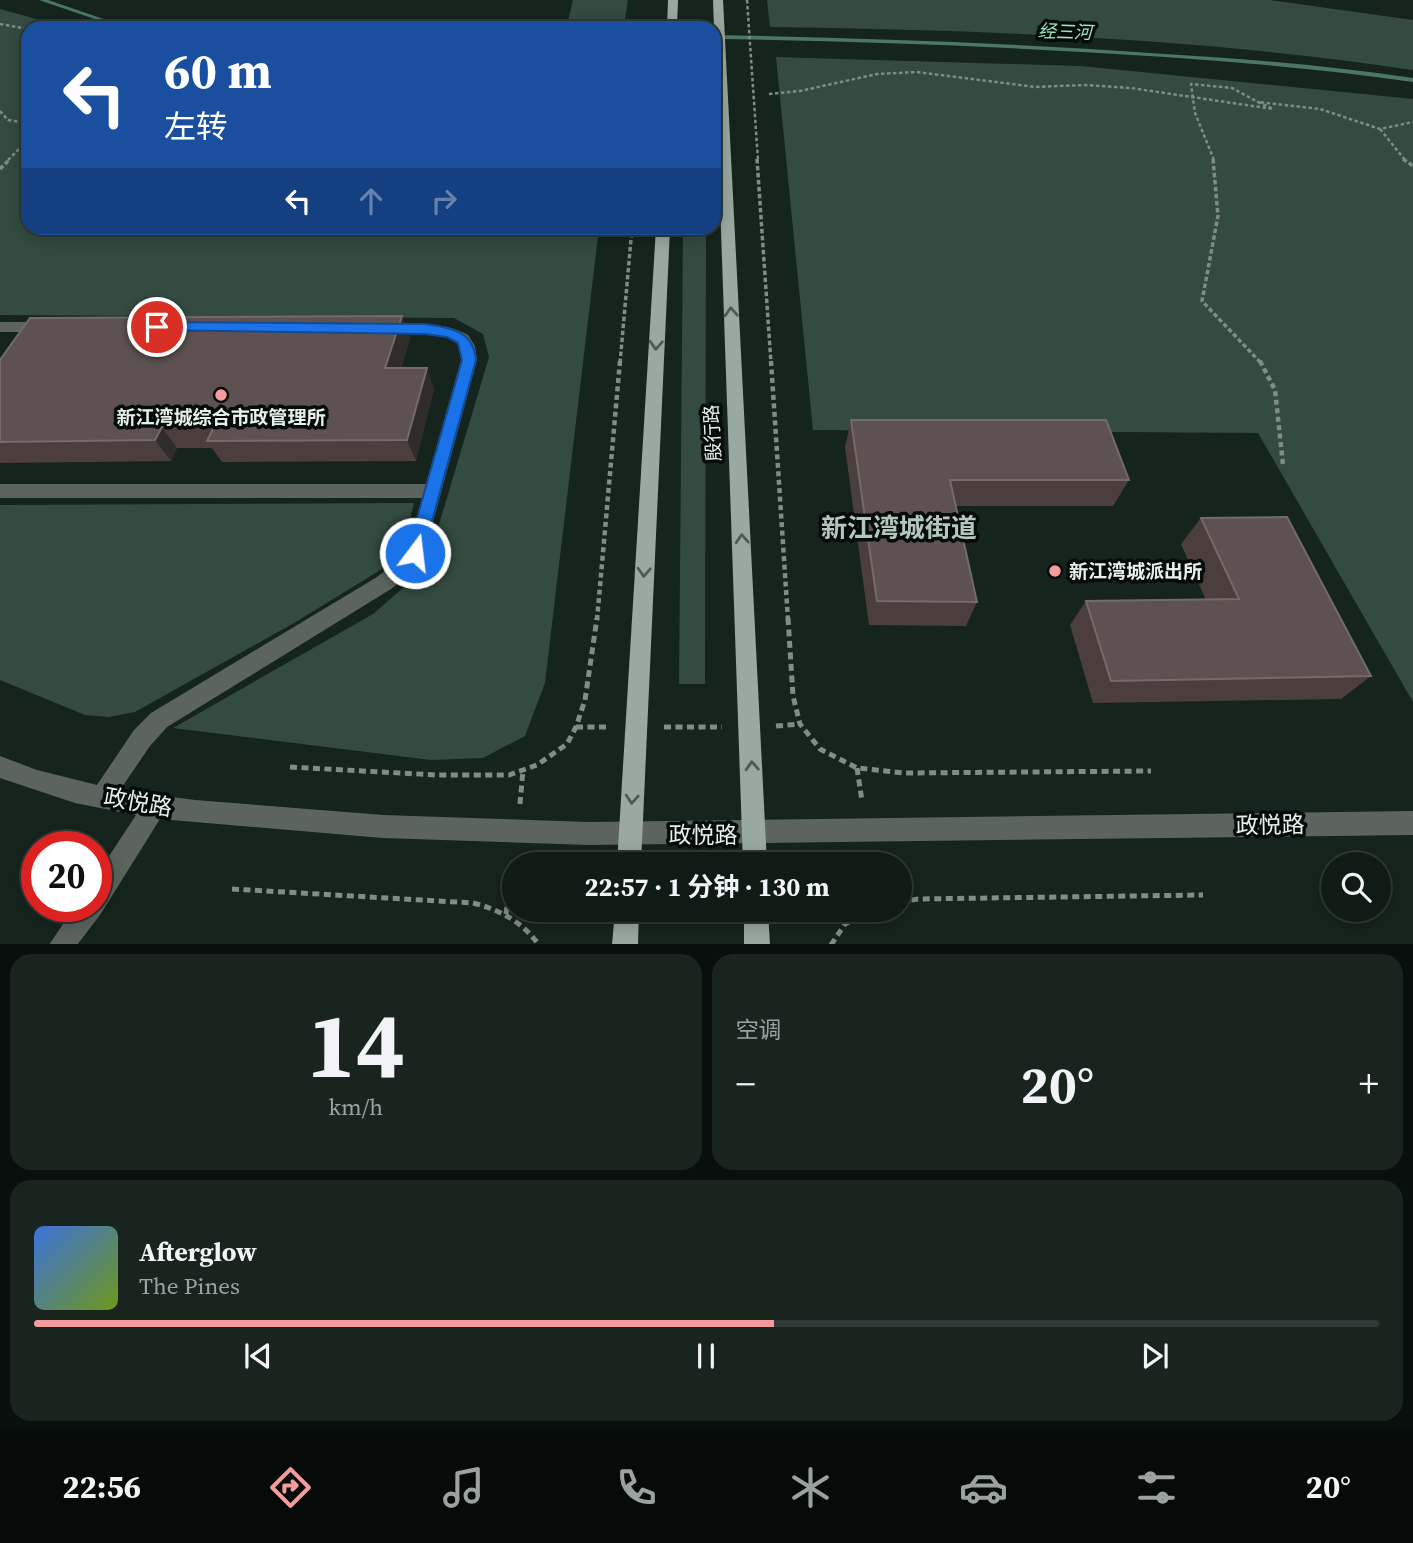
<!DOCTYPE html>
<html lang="zh">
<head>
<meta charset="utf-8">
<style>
	body { margin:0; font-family:"Source Serif 4","Noto Sans SC",serif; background:#19241f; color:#f1f3f6; height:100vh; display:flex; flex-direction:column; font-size:26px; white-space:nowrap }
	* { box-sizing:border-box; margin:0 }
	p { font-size:23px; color:#9ca1a1 }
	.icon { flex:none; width:38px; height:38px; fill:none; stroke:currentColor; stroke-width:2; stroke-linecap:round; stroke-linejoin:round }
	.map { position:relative; height:944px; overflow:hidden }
	.panel { display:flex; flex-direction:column; gap:10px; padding:10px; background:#090f0c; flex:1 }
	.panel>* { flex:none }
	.banner { position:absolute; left:21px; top:21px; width:700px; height:214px; border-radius:21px; box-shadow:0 4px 18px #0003,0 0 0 2px #303935; background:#1a4fa0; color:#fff; overflow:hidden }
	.fabs { position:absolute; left:1321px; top:852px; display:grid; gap:14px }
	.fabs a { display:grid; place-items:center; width:70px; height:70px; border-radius:50%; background:#101b16; box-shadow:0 4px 18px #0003,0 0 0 2px #303935; font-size:35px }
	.speed { position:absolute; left:21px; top:831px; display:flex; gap:14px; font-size:35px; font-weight:700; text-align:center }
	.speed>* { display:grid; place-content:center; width:91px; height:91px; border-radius:50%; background:#101b16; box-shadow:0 4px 18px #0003,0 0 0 2px #303935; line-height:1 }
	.speed .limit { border:10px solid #d22; background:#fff; color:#111 }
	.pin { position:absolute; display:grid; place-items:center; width:60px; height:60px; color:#fff; margin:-30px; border:4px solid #fff; border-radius:50%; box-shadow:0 2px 7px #0007 }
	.me { position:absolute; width:77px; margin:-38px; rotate:15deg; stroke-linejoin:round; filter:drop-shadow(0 0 5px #0008) }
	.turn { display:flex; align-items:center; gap:24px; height:147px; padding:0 28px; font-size:32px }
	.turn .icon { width:91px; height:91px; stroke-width:2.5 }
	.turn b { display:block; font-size:49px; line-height:60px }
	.lanes { display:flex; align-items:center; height:66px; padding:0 28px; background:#0003; justify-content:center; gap:35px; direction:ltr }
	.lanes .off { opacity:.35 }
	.big { font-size:52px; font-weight:700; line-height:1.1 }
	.panel .tile { flex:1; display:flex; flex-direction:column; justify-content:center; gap:10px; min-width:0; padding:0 24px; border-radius:21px; background:#19241f }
	.panel .dial { align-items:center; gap:0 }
	.dial b { font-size:91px; line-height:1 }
	.song { display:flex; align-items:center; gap:21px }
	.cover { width:84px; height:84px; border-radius:10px; background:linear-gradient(135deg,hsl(220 70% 55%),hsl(80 70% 35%)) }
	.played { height:7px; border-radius:4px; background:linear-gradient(90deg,#f59b9e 55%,#303935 55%) }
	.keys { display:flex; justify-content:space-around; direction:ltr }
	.heat { display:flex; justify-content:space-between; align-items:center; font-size:38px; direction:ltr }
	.panel .tiles { flex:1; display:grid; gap:10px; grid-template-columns:1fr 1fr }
	.tile:last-child { grid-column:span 2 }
	.trip { position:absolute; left:502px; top:852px; width:410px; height:70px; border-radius:35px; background:#101b16; box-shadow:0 4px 18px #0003,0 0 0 2px #303935; font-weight:700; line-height:70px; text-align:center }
	.menu { display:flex; height:112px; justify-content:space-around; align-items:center; background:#060b09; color:#9ca1a1 }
	.menu .icon { width:49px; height:49px }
	.menu .selected { color:#f59b9e }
	.menu b { font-size:32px; color:#f1f3f6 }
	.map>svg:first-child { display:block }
	.green { fill:#334b40 }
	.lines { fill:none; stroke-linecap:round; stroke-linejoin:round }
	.stream { fill:#4b7763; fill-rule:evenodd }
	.path-far3 { stroke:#808c86; stroke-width:2.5; stroke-dasharray:3.5 2.5; stroke-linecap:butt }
	.path-far2 { stroke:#808c86; stroke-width:3.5; stroke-dasharray:4.5 2.5; stroke-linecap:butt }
	.path-far1 { stroke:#808c86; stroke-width:4.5; stroke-dasharray:5 3.5; stroke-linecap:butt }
	.path { stroke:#808c86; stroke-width:5; stroke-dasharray:7 4.5; stroke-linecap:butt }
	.minor { fill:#5c6460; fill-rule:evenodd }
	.major { fill:#99a8a0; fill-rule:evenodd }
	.wall { fill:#4d3e3e }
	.shaded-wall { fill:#2f2c29 }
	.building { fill:#5d5251; stroke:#736b69; stroke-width:2 }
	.oneway { stroke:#505a54 }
	.route { fill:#1a73e8; stroke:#114b97; stroke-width:2 }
	.poi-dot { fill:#f59b9e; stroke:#060c09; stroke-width:2.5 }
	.labels { text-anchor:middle; stroke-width:7; stroke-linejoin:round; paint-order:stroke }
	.far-water-label { font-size:18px; font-style:italic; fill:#9be5c3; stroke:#060c09 }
	.poi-label { font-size:19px; font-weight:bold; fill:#e7f1ec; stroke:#060c09 }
	.street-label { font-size:19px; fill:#e7f1ec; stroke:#060c09 }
	.near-street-label { font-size:23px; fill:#e7f1ec; stroke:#060c09 }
	.district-label { font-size:26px; font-weight:bold; fill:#b4c6bd; stroke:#060c09 }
</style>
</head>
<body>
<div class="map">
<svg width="1413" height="945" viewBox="0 0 1413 945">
	<rect width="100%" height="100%" fill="#15241d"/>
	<!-- green -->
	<g class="green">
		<path d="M573,0H628L624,25H567Z"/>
		<path d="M767,0H1270L1413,20V70C1200,38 985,30 770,27Z"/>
		<path d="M0,9L69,28H28V228H599L545,683L525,736L483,758L431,760L173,728L373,614L426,568L489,357L483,334L454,318L0,315Z"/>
		<path d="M776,57L1081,66L1413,99V702L1258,433L813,430Z"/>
		<path d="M683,228H706L705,684H679Z"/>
		<path d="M414,503L400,558L294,623L135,712L109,717L85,715L0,680V505Z"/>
	</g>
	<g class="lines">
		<!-- stream -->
		<g class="stream">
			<path d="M39,0H48L130,28H121Z"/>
			<path d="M714,35C864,38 1015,43 1165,54C1248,59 1331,66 1413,78V82C1331,70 1248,63 1165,57C1015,47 864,41 714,39Z"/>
		</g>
		<!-- path-far3 -->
		<g class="path-far3">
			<path d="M747,0L758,160"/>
			<path d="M0,24L28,29"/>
			<path d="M769,94L800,91L877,74L917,72L1035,87L1085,85L1131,88L1273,109L1258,102L1320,109L1380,129L1413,122"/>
			<path d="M0,111L8,120L28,123"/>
			<path d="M1380,129L1405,160"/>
			<path d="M8,160L28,140"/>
			<path d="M1214,160L1195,113L1191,84L1232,88L1258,102"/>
		</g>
		<!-- path-far2 -->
		<g class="path-far2">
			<path d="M757,159L771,363"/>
			<path d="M1213,159L1218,216L1202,301L1261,363"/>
			<path d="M1403,159L1413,166"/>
			<path d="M0,169L10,159"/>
			<path d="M620,363L632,228"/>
		</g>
		<!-- path-far1 -->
		<g class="path-far1">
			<path d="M771,361L788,620"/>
			<path d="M1260,361L1275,390L1283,465"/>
			<path d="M597,620L620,361"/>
		</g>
		<!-- path -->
		<g class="path">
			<path d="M788,618L793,696L800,724L820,749L857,768L904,773L1151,771"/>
			<path d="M776,726L800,724"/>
			<path d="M576,727H607"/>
			<path d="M664,727H722"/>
			<path d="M290,767L437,775H509L537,765L567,744L576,727L585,700L597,618"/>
			<path d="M857,768L862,801"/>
			<path d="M520,804L523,770"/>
			<path d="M232,889L473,903C501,910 522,922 539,945"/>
			<path d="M900,902L918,899L1203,895"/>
			<path d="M506,914L513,858"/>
			<path d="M831,945L845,924L875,910"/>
		</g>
		<!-- minor -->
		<g class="minor">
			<path d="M0,322H46L54,327L46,332H0Z"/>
			<path d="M385,323C413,324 443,321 468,335L475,346L477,360L423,559L411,574L391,589L167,727L150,746L120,790L195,800L383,815L589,822L1413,811V835L589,845L383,838L160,819L100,915L77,945H49L75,906H96V876L136,815L75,803L0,778V756L37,770L97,785L134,730L151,713L377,577C412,551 411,538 422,498H0V484H426L461,360L459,346C443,325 403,338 380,332L377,328Z"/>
		</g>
		<!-- major -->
		<g class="major">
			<path d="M668,0H678L677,28H667Z"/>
			<path d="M713,0H723L767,864H743Z"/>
			<path d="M656,228H670L641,864H617Z"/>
			<path d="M615,910H639L638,945H612Z"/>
			<path d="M744,910H768L770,945H744Z"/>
		</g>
	</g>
	<!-- wall -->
	<g class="wall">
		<path d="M402,316L410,338L401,368H427L434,389L416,461L222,462L212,448H177L171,461L0,463V360Z"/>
		<path d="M851,420L1129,480L1113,506H956L977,602L966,626L869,625L845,447Z"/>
		<path d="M1201,518L1371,676L1341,699L1093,703L1070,625L1086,601L1206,600L1181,544Z"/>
	</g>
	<!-- shaded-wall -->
	<g class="shaded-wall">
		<path d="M402,316L410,338L394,389L385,368Z"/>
		<path d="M427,368L434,389L416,461L407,440Z"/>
		<path d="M162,427L177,448L171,461L155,440Z"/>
	</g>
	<!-- building -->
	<g class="building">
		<path d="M402,316L385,368H427L407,440L207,441L214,427H162L155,440L0,442V360L30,318Z"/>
		<path d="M851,420H1106L1129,480H950L977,602L877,601Z"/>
		<path d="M1287,517L1371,676L1111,681L1086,601L1239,599L1201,518Z"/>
	</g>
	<!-- one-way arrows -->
	<defs><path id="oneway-chevron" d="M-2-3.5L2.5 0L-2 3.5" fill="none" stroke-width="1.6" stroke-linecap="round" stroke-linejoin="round" transform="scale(1.75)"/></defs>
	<g class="oneway">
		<use href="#oneway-chevron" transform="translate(731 312) rotate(-93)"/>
		<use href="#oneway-chevron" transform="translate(656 345) rotate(93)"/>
		<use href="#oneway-chevron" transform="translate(742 539) rotate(-93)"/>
		<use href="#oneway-chevron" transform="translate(644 572) rotate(93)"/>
		<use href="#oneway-chevron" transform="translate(752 766) rotate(-93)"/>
		<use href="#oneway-chevron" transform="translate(632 799) rotate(94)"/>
	</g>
	<!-- route -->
	<path class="route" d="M157,322L425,324C451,328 473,330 476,360L422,558H409L407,553L462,360L458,343L447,337L425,334L152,330V323Z"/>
	<!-- markers -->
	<g class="poi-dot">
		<circle cx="221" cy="395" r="7"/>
		<circle cx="1055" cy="571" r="7"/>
	</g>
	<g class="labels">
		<!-- far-water labels -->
		<g class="far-water-label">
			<text transform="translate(1065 32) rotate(2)" y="6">经三河</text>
		</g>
		<!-- poi labels -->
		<g class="poi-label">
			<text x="221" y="424">新江湾城综合市政管理所</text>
			<text x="1069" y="578" text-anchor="start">新江湾城派出所</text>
		</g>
		<!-- street labels -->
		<g class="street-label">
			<text transform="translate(712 433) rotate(-93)" y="7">殷行路</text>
		</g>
		<!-- near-street labels -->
		<g class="near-street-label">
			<text transform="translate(138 802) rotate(10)" y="8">政悦路</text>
			<text transform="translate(1270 825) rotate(-1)" y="8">政悦路</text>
			<text x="703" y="843">政悦路</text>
		</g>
		<!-- district labels -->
		<g class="district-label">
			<text x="899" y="537">新江湾城街道</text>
		</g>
	</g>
</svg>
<div class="fabs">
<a><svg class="icon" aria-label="search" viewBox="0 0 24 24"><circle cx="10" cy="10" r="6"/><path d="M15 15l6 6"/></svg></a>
</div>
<div class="speed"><div class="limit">20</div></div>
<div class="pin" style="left:157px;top:327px;background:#d93025"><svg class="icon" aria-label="arrive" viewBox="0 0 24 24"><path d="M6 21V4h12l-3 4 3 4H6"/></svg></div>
<svg class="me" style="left:415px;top:553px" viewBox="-20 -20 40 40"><circle r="17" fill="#1a73e8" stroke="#fff" stroke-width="3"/><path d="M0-11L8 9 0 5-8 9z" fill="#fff"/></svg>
<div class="trip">22:57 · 1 分钟 · 130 m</div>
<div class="banner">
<div class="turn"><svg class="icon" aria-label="left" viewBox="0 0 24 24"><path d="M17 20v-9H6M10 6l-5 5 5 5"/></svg><div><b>60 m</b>左转</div></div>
<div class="lanes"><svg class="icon" aria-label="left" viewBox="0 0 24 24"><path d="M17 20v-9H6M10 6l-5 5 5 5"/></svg><svg class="icon off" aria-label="ahead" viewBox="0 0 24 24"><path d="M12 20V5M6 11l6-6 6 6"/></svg><svg class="icon off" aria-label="right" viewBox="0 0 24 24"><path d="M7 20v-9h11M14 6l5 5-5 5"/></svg></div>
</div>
</div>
<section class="panel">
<div class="tiles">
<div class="tile dial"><b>14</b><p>km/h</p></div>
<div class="tile"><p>空调</p>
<div class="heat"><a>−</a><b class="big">20°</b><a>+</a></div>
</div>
<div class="tile">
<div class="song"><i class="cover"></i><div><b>Afterglow</b><p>The Pines</p></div></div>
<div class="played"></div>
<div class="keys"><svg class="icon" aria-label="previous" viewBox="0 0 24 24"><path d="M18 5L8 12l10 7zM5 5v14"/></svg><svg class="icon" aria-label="pause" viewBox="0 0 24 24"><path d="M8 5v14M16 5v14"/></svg><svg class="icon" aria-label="next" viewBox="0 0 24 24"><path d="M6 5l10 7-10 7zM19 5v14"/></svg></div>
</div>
</div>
</section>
<nav class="menu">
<b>22:56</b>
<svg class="icon selected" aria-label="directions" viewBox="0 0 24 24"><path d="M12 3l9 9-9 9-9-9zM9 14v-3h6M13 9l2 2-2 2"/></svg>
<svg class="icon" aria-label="music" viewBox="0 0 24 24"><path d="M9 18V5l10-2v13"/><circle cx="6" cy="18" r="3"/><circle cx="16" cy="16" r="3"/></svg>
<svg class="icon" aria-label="phone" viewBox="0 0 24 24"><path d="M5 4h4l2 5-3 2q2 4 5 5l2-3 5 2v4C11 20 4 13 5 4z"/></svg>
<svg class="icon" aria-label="climate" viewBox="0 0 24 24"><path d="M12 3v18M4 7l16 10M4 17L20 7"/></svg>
<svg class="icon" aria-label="car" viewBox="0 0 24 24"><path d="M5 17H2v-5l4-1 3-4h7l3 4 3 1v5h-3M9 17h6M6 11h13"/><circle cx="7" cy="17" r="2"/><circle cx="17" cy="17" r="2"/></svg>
<svg class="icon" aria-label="filters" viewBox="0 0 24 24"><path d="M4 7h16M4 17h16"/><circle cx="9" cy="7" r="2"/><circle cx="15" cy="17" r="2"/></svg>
<b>20°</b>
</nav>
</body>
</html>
